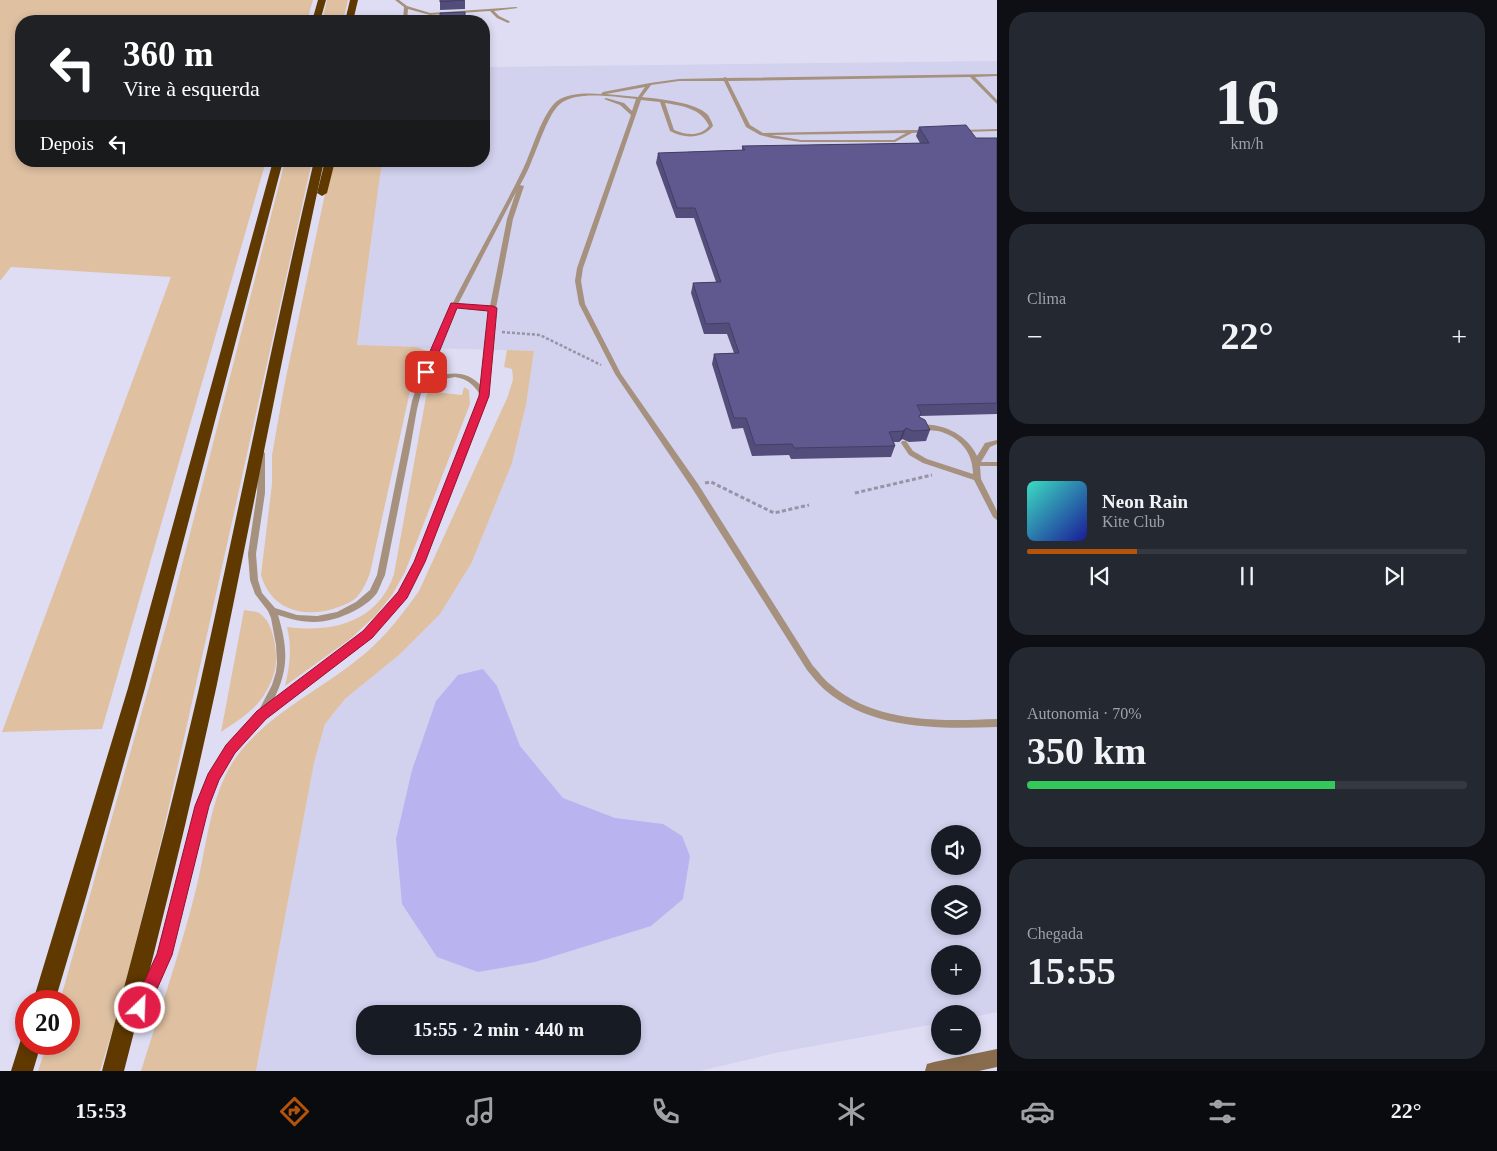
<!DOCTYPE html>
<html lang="pt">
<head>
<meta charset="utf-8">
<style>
	body { margin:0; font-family:Georgia,serif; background:#242831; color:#f1f3f6; height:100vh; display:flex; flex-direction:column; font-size:19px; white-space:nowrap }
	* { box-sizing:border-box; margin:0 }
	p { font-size:16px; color:#9ea1a6 }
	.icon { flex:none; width:28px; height:28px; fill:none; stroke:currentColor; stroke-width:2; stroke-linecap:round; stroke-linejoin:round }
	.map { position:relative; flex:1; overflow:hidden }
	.details { display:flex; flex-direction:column; gap:12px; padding:12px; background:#0d0f14; width:500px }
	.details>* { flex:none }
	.hud { position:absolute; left:15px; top:15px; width:475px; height:152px; border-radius:20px; box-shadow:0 2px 8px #0003; background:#202124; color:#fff; overflow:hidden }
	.fabs { position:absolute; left:931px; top:825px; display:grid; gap:10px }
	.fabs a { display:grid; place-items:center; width:50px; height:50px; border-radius:50%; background:#171b24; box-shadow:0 2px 8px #0003; font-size:25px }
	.speed { position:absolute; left:15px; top:990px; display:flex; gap:10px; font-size:25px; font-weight:700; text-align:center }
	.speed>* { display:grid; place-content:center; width:65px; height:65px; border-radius:50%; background:#171b24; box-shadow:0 2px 8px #0003; line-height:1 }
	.speed .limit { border:8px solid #d22; background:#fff; color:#111 }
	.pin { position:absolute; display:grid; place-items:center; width:42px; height:42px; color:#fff; margin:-21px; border-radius:10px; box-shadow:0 2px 8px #0006 }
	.me { position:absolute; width:55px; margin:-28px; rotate:24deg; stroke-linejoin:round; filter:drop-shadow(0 0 4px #0008) }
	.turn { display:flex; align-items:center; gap:18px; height:105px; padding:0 25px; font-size:22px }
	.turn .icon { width:65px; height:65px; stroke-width:2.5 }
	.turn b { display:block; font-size:35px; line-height:42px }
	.then { display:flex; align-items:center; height:48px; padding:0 25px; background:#0003; gap:10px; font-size:19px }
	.big { font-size:38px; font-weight:800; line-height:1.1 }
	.details .card { flex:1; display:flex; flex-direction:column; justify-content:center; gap:8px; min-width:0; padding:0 18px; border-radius:20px; background:#242831 }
	.details .dial { align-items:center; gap:0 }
	.dial b { font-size:65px; line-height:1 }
	.song { display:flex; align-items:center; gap:15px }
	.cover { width:60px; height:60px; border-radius:8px; background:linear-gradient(135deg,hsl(170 70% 55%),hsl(240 70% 35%)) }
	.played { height:5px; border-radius:2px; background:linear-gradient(90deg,#b45309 25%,#363941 25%) }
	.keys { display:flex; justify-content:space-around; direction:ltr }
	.heat { display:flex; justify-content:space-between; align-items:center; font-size:28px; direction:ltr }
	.charge { height:8px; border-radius:4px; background:linear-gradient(90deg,#34c759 70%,#363941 0) }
	.trip { position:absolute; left:356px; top:1005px; width:285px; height:50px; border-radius:20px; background:#171b24; box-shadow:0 2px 8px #0003; font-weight:800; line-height:50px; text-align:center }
	.tab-bar { display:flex; height:80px; justify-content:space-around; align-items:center; background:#090b0e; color:#9ea1a6 }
	.tab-bar .icon { width:35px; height:35px }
	.tab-bar .on { color:#b45309 }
	.tab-bar b { font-size:22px; color:#f1f3f6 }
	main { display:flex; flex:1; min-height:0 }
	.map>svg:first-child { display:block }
	.built { fill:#d2d1ee; fill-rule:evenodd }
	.green { fill:#dfc1a2 }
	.water { fill:#b9b4f0 }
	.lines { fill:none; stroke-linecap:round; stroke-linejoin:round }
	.path-far1 { stroke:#9595a6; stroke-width:2.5; stroke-dasharray:3 2; stroke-linecap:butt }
	.path { stroke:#9595a6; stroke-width:3; stroke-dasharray:4 2.5; stroke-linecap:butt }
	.lane { fill:#a5917d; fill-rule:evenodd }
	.secondary { fill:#886c4d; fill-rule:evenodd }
	.highway { fill:#603900; fill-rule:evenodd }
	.wall { fill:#534d7b }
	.shaded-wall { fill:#433e64 }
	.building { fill:#60598f; stroke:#433e64 }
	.route { fill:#e11d48; stroke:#92132f }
</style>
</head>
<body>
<main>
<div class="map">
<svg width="997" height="1071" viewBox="0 0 997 1071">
	<rect width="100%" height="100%" fill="#deddf4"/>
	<!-- built -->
	<path class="built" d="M997,61V1012L973,1017L972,1014H940V1023L775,1053L700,1071H256L314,763L325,724L345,699L399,655L472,562L512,463L526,405L534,351L357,346L382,161H484V67ZM940,834H972V866H940ZM940,894H972V926H940ZM940,954H972V986H940ZM365,1014H632V1046H365Z"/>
	<!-- green -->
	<g class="green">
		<path d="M0,0H313L307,21H21V161H266L102,729L2,732L171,277L11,267L0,281Z"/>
		<path d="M327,0H348L343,21H322Z"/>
		<path d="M285,161H312L163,833L118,1013L100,1071H38L47,1044H69V1001H60L170,612Z"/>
		<path d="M334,161H382L357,345L417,347L427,351L412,382L370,573C367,581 363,590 357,597C351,603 341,606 333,609C301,618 271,609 261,575L272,484V455L285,382L326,189Z"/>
		<path d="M507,350L534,351L526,405L512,463L472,562L440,614L399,655L345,699L325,724L314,763L256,1071H141C160,1010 182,947 197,885C207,844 211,791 237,756C271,710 328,687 370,649C389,632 404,612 419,591L508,396L513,379L512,369L504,367Z"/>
		<path d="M436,386V392L462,395L464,387L469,390L470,404L405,572L392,595L375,616L350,639L285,686C290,665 292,648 287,627C333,633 378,622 394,574L426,397L428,391Z"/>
		<path d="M244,610C249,611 255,611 259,613C273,621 277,649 276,663C275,674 270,686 264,695C254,711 236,722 221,732Z"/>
	</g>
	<!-- water -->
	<path class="water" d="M483,669L497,686L520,746L563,798L615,818L663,824L682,836L690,856L683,899L651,926L535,962L478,972L437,957L402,904L396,839L412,770L436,701L458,675Z"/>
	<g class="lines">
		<!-- path-far1 -->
		<path class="path-far1" d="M502,332L540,335L601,365"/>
		<!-- path -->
		<g class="path">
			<path d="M705,483L711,482L774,513L809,505"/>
			<path d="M855,493L932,475"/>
		</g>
		<!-- lane -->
		<g class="lane">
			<path d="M395,0H399L407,6L430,13L516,7L518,8L494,11L499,16L509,21L510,22L508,23L497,18L490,11L430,15L408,9L407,21H403L404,7Z"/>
			<path d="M997,74V76L975,77L997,100V104L970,77L728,81L750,125L763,133L912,130H928L930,131L928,132L912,133L895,142H801L772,138L760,135L746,127L724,81H679L651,85L642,97C659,99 696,102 708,115C710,118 712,122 713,126C703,139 684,139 670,131L660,102L641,100L583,268L581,281L585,304L621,374L698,484L813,666C819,672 824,680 831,685C877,724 941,721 997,719V727C939,729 872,730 825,690C818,684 813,677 807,670L692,488L615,374L579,304L575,281L577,268L631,115L620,105L604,99L606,98L624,103L632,111L636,99C616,97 576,90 560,104C548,114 539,145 532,160C529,168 525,177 520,185L524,186L513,219L496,308L487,396L424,562L405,597L371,636L264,718L233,752L217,780L207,806L169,955L141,1020L137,1021L133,1020L132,1016L159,954L197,806L208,778L227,746L258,712L272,685L276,672L277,663L276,645L271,618L268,611L255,594L250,580L248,554L257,493L259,453L262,451L265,453V493L256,554L258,580L262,593L275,608L297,615L317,616L337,612L356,602L370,590L377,575L412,401C418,381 426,361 435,341C461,282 495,227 523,169C532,151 542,113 557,101C568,93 588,93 601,94L603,92L650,83L679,79L723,78L725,77L727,78ZM645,87L638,97L606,94ZM665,103C682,106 701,108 709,126C700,137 686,135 674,130ZM906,133L894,140H801L771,135ZM516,192L507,219L490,306L458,304ZM457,307L490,310L482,387C466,368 445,372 425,382L434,358ZM455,377C468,379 474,385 481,396L416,562L399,593L365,632L273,701C289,669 288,649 278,615C308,625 327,625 356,610C363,606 372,600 377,593C380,587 382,581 385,575L410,449L417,409L422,389L439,380Z"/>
			<path d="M997,129V131L962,132L960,131L962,130Z"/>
			<path d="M918,425C941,422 967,434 977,456L985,443L997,440V444L990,447L981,462H997V466H980L981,479L997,511V520L993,517L974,480L923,463L909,455L901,443L902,441H906L913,451L927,459L973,474C973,452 959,436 938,431C931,430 924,430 918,429L917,427Z"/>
		</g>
		<!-- secondary -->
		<path class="secondary" d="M997,1049V1067L979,1071H925L927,1064L934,1062Z"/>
		<!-- highway -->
		<g class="highway">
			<path d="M318,0H326L320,21H312Z"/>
			<path d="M350,0H358L353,21H345Z"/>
			<path d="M273,161H283L145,688L86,897L55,1001H33L128,688Z"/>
			<path d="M314,161H324C286,335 253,510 217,684C189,814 157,943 124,1071H102C136,943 170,814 200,684C239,510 273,335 314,161Z"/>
			<path d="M325,161H335L327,193L322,196L317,193Z"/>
			<path d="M26,1034V1044H41L33,1071H11L22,1036Z"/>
		</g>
	</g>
	<!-- wall -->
	<g class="wall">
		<path d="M440,0H465V9L440,10Z"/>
		<path d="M919,127L976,138H997V414L920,416L919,417L930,430L926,441L909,442L902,439L899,442H894L895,446L891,457L791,459L789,455L752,456L743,428L732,429L712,364L714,354L734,353L727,334H704L691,293L693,283L716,282L694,218H676L656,163L658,153L742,150V146L920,143L916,136Z"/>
	</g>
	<!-- shaded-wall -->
	<path class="shaded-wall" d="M906,428L902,439L899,442L903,431Z"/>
	<!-- building -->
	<g class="building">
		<path d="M440,0H464L440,2Z"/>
		<path d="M465,12V21H440V13Z"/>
		<path d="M966,125L976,138H997V403L917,405L921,413L919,417L925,420L930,430L913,431L906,428L903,431L889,432L895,446L794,448L792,444L755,445L746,418H734L714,354L739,353L729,323L706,324L693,283L721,282L695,208H677L658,153L745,150L742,146L929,143L919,127Z"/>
	</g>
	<!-- route -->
	<path class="route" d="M451,303L493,306L497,308L489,396L425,562L407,598L372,638L266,719L235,753L219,780L209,806L172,955L146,1014L140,1016L134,1014L132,1008L157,954L195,806L208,774L226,745L257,711L363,631L398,592L414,562L479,396L488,311L457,308L431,372L426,375L421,372Z"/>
</svg>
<div class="fabs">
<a><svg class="icon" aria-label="sound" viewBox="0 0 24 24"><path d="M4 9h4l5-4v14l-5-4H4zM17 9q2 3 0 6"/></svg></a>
<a><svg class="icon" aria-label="layers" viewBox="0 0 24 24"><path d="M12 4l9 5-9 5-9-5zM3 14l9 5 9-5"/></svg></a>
<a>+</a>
<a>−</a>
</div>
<div class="speed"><div class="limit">20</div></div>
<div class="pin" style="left:426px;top:372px;background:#d93025"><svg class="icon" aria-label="arrive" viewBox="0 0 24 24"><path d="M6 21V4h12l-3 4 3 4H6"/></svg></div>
<svg class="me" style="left:140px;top:1008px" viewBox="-20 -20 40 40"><circle r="17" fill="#e11d48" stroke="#fff" stroke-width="3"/><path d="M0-11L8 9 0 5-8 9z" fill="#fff"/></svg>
<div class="trip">15:55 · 2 min · 440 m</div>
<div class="hud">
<div class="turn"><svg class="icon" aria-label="left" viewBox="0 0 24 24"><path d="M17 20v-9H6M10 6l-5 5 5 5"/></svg><div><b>360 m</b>Vire à esquerda</div></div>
<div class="then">Depois<svg class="icon" aria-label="left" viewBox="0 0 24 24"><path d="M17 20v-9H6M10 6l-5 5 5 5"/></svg></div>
</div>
</div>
<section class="details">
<div class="card dial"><b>16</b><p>km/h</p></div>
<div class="card"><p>Clima</p>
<div class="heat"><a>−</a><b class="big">22°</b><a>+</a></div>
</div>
<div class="card">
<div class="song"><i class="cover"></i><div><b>Neon Rain</b><p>Kite Club</p></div></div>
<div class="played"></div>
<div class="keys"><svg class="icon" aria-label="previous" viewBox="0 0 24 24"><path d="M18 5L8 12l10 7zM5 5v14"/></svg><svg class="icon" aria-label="pause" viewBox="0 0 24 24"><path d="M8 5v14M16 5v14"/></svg><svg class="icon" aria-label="next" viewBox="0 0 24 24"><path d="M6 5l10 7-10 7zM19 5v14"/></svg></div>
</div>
<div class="card"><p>Autonomia · 70%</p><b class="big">350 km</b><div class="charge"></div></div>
<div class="card"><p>Chegada</p><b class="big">15:55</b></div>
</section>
</main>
<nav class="tab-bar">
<b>15:53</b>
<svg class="icon on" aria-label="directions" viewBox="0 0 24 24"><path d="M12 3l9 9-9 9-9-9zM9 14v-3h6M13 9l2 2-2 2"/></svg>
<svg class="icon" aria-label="music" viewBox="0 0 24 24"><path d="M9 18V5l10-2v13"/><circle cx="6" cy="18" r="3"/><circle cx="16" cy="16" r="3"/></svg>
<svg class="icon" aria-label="phone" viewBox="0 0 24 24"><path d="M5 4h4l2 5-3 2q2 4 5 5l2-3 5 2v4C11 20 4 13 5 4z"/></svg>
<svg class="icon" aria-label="climate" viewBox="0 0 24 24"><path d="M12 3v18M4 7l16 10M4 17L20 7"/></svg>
<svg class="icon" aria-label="car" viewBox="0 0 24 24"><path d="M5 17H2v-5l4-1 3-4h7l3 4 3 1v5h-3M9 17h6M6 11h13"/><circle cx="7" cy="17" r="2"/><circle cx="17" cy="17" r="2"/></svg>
<svg class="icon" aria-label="filters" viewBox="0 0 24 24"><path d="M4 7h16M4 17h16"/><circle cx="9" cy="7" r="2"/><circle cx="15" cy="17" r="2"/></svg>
<b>22°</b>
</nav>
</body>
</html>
